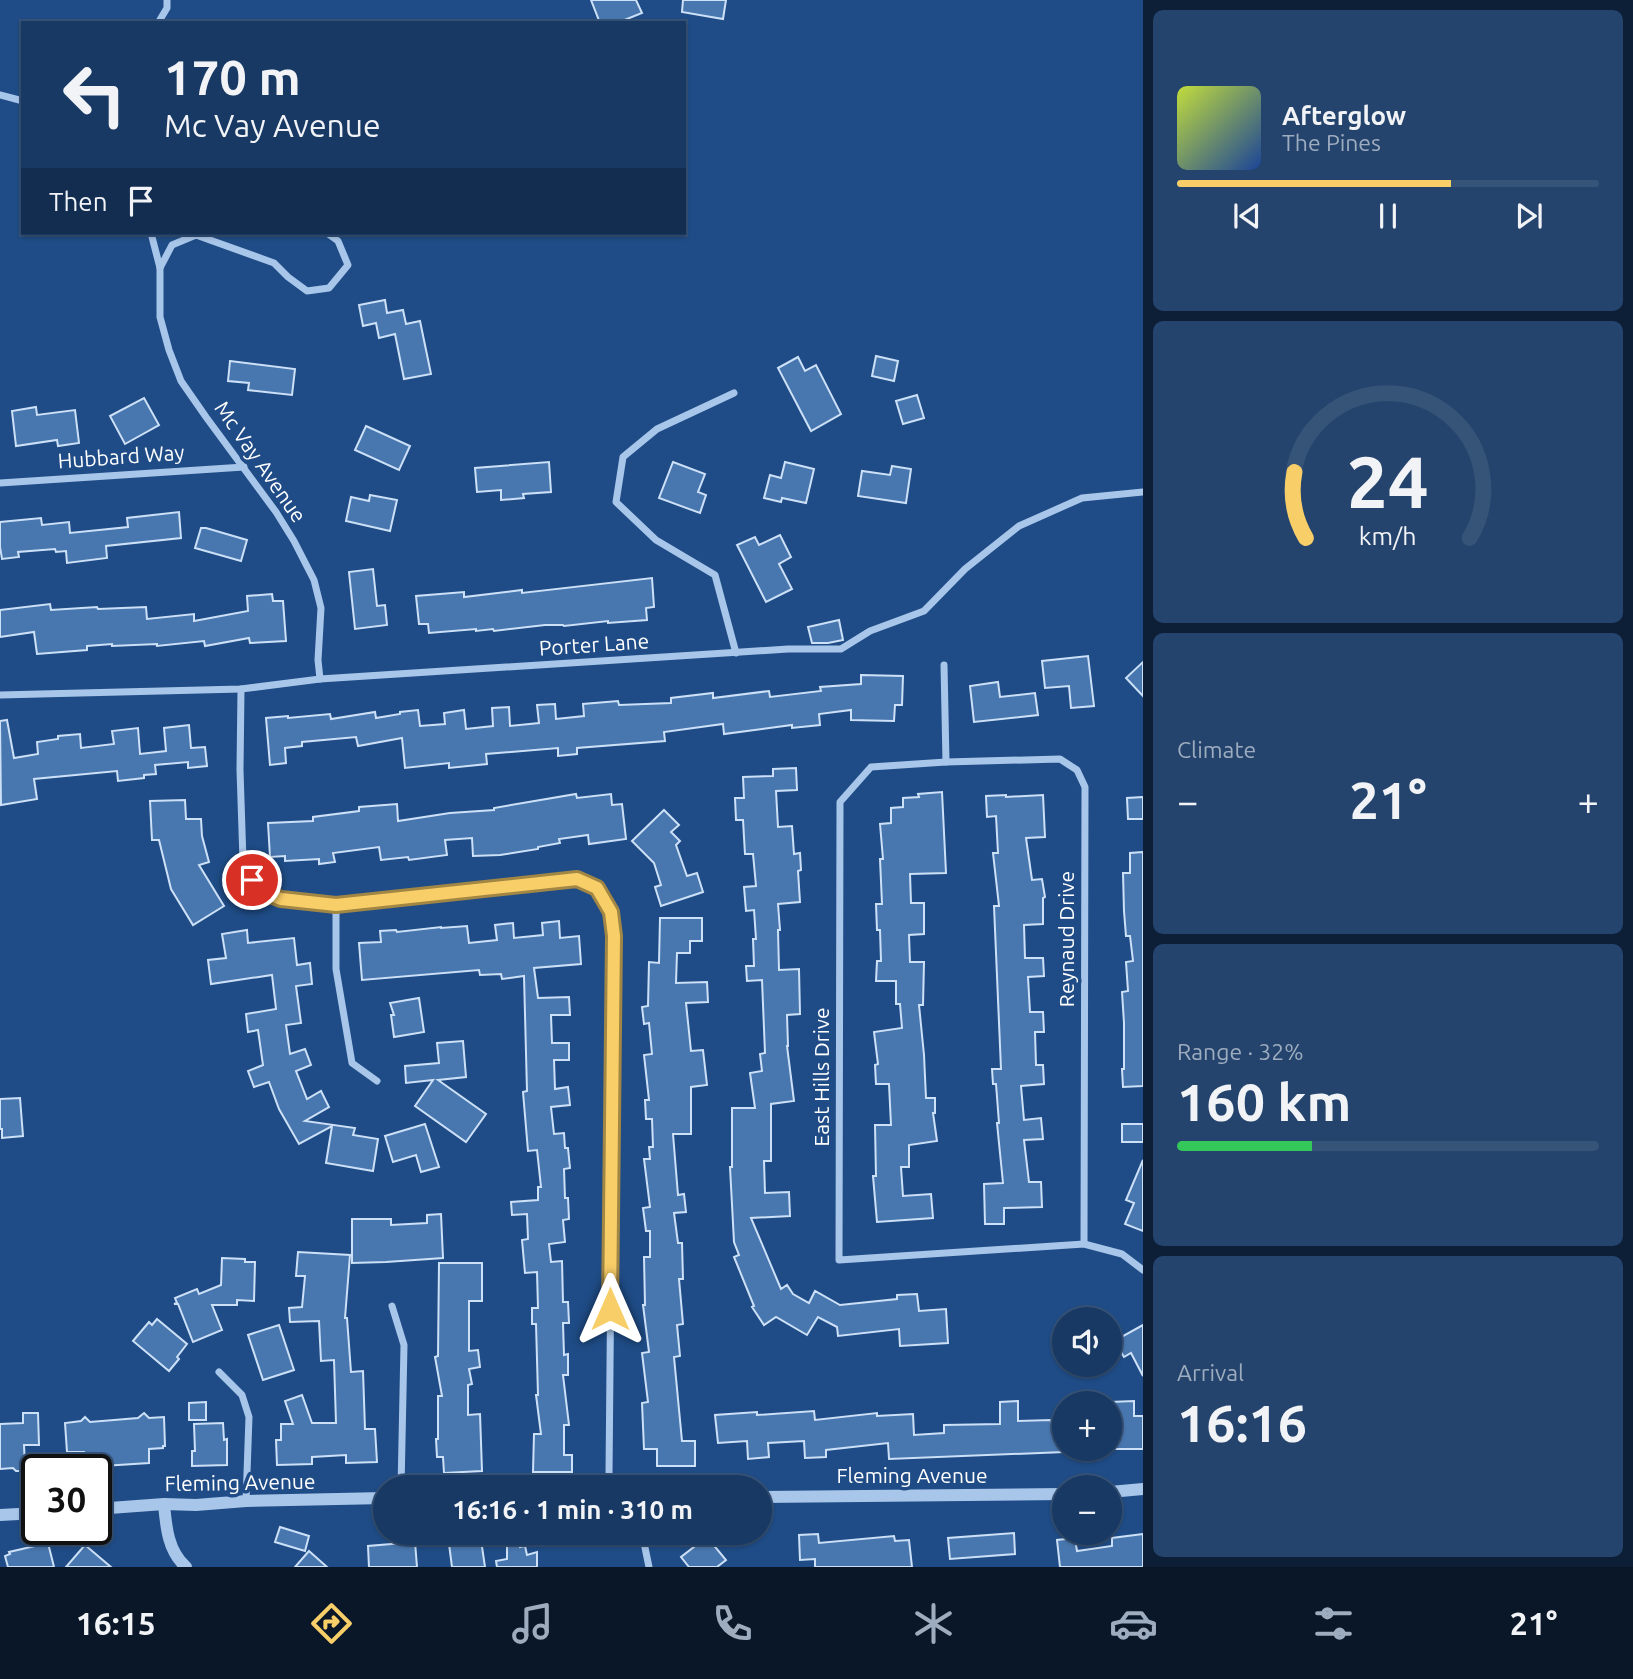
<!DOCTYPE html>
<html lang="en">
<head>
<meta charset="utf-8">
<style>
	body { margin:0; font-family:Ubuntu,sans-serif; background:#24446d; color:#f1f3f6; height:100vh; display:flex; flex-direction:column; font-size:26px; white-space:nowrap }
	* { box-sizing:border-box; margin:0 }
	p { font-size:23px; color:#9eacbf }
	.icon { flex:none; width:38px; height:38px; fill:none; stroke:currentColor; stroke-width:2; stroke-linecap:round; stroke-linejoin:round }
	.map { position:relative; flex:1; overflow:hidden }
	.panel { display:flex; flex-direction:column; gap:10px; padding:10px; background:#0d1f37; width:490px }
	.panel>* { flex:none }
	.top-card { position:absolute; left:21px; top:21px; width:665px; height:214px; border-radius:0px; box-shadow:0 2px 5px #0004,0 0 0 2px #365378; background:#173964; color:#f1f3f6; overflow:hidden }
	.controls { position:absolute; left:1052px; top:1307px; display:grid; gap:14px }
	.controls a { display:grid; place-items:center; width:70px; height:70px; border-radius:50%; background:#173964; box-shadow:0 2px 5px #0004,0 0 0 2px #365378; font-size:35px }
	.speed { position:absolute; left:21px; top:1454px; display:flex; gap:14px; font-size:35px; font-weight:700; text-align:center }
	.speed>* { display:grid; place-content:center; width:91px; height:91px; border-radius:50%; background:#173964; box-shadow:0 2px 5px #0004,0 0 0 2px #365378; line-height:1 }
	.speed .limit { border:4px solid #111; border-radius:10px; background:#fff; color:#111 }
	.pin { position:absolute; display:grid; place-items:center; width:60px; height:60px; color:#fff; margin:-30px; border:4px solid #fff; border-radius:50%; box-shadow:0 2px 7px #0007 }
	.me { position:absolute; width:77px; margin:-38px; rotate:0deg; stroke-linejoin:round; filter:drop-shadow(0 0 5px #0008) }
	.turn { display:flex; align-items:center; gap:24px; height:147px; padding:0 28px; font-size:32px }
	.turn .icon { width:91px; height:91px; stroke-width:2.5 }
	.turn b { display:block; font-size:49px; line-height:60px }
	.then { display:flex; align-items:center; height:66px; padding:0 28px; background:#0003; gap:14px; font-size:26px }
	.big { font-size:52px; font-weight:600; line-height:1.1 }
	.panel .tile { flex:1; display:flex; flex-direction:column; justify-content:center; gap:10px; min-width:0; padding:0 24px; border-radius:10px; background:#24446d }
	.panel .dial { align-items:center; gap:0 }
	.dial svg { height:182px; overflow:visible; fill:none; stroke:#365378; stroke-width:7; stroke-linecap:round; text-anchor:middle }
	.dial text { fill:#f1f3f6; stroke:none }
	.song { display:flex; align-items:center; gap:21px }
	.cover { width:84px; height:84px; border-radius:10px; background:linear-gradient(135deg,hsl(70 70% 55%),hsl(220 70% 35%)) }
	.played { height:7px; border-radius:4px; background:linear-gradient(90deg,#f8ce68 65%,#365378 65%) }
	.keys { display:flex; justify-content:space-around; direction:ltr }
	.heat { display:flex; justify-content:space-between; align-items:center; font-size:38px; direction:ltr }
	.charge { height:10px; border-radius:5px; background:linear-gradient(90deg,#34c759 32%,#365378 0) }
	.trip { position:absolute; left:373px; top:1475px; width:399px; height:70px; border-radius:35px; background:#173964; box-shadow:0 2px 5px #0004,0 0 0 2px #365378; font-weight:600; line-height:70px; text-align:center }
	.dock { display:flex; height:112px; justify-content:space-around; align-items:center; background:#091728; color:#9eacbf }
	.dock .icon { width:49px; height:49px }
	.dock .active { color:#f8ce68 }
	.dock b { font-size:32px; color:#f1f3f6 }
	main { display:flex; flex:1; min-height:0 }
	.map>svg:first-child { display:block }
	.building { fill:#4876ae; stroke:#cce0f7; stroke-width:2 }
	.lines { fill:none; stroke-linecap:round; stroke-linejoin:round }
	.minor { stroke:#a8c6ea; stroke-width:7 }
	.tertiary { stroke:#a8c6ea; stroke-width:12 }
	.route-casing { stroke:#a18644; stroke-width:18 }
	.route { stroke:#f8ce68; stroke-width:12 }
	.labels { text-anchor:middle; stroke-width:7; stroke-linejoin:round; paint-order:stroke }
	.street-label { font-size:21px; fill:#fff; stroke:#1f4c86 }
</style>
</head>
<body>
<main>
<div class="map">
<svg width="1143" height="1567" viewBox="0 0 1143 1567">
	<rect width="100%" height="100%" fill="#1f4c86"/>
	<!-- building -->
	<g class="building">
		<path d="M591,0H636L642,13L617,23H600Z"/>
		<path d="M683,0H726L723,19L682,12Z"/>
		<path d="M385,300L387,313L403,310L406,324L420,321L431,374L404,379L395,334L379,338L376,323L363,326L359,305Z"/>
		<path d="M876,356L898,361L894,381L872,376Z"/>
		<path d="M798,357L805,371L816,365L841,414L811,431L778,368Z"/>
		<path d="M230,361L295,369L292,395L248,390L249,383L228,381Z"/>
		<path d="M917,395L924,418L903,424L896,401Z"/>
		<path d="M144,398L159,425L125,444L110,416Z"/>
		<path d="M36,407L37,415L75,410L79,443L58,446L57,440L16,446L12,411Z"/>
		<path d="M366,426L410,446L399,470L355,450Z"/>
		<path d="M549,462L551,492L523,494L524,498L501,500V490L477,492L475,468Z"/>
		<path d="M673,462L705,474L698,492L706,495L700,513L659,498Z"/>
		<path d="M785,462L814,469L806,503L782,498L781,502L764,498L770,475L781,478Z"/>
		<path d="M892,466L911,469L906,503L858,496L862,471L890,475Z"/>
		<path d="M370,495L397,500L390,531L346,521L351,497L369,501Z"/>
		<path d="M179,512L181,538L106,546L107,558L67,563L66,551L56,552L55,549L18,552L19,557L2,559L0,547V522L41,518L42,525L69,522L70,533L128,527L127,518Z"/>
		<path d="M201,528H206L247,540L241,561L195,548Z"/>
		<path d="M780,535L791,557L779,564L792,589L766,602L737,545L755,537L759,545Z"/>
		<path d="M373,569L377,606L385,605L387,625L355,629L349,572Z"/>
		<path d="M652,578L654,607L646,608L647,620L608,623V621L564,626L563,625H545L494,631L493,629L476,631V629L429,633L428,624H419L416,596L464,592V597L522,590V593Z"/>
		<path d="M272,594L273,601H283L286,641L250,643L249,638L205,646L204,641L157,646V644L112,646V644L87,646V650L37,654L34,632L0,637V610L50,604L51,610L97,607L98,609L146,607L147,619L194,614V621L248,611L247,596Z"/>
		<path d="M839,620L843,640L828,643H812L808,627Z"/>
		<path d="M1088,656L1094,706L1071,708L1069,686L1045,688L1042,661Z"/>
		<path d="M1143,662V696L1126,678Z"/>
		<path d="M861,675L903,676L902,705H895L894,721L851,720V710L819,714L820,725L792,728V725L724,734L723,724L664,732L665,741L577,748V754L558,756V748L486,754L487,764L449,768V763L405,768L402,738L358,746L356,737L302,742V746L285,748L286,763L270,765L266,718L288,716V718L330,714L331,719L375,712L376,718L400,714V712L418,710L420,726L445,724L444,713L464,710L466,729L493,726L492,708L509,707L510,726L539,723L537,705L555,704L556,719L584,716L583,704L618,701L619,705L671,703V698L713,693V698L769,691L770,697L821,691L820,687L861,684Z"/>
		<path d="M998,682L1000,697L1035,693L1038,715L974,722L970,686Z"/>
		<path d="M7,720L14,758L38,754L37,742L58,739V736L80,734L81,748L114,744L112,731L138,728L140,754L166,751L164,728L189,725L191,748L205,747L207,766L188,768V762L155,765L156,774L144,775V778L118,781L117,771L34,779L37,799L1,805L0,721Z"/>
		<path d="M796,768L797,790L776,791L778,827L792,826L794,854L800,853L801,870L798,871L800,902L778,904L780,930H778L779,970L799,969L800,1014L787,1015L788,1046H787L794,1101L771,1104V1161H764L765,1193L789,1192L790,1216L751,1218L781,1289L787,1285L793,1294L809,1303L815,1291L840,1305L897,1299V1295L917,1294L919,1311L946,1309L948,1343L900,1346L899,1329L838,1336L837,1327L818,1317L807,1335L776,1317L764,1325L752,1307L754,1306L734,1257L739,1255L734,1242L730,1167H732V1108H755L750,1073L762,1071L760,1054L765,1053L762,980L747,981L746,966H754L753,939H756L754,910L746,911L744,887L756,886L753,854H745L743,820H736L735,798H744L743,777L773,776V769Z"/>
		<path d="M942,792L946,873L910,874L911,903H924V934L909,935L910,962H924L923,1005H919L924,1055L926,1098H935V1113H933L937,1141L909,1145V1167H901L903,1196L931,1194L933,1218L877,1222L873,1176H876L875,1125H891L889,1084H876L875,1065L878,1064L874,1032L902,1028L900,1004H896V981H876L877,961H881L880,930H877L876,904H882L880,859H883L880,824L891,823V808L903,807V798L919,797L918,794Z"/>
		<path d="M576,794L577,798L611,794L612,805L622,804L626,839L589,844L588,835L559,839L560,843L538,847V849L500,855L473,856L472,838L445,840L447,855L409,860L408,857L381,860L379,847L333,853L335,862L319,864V859L285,861V856L270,857L268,823L313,821V817L359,811V807L397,804L398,821L450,813L494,810V808Z"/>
		<path d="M1006,795V797L1043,795L1045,837L1026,838L1032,880L1042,879L1045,897L1043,898V924L1024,925L1025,958H1043L1044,976L1028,977L1030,1012H1043L1044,1032H1035L1036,1065H1043L1044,1084L1021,1086L1024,1120L1041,1118L1043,1139L1024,1140L1029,1182H1041L1042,1207L1004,1208V1224H985L984,1184L1003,1183L997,1123H999L996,1084H993L992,1069H1001L994,906H999L993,853H998L996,816L987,817L986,796Z"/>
		<path d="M1143,797V819H1128L1127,798Z"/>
		<path d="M185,800L186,819H201L202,836L209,862L199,865L224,906L193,925L171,889L159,840H152L150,801Z"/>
		<path d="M664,810L679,825L671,832L680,841L676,845L687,876L697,873L703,892L661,906L655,887L661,885L654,863L632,841Z"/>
		<path d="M1143,852V1086L1123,1087L1122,1069H1124V1023L1122,992L1128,991L1126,962L1133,961L1130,936H1126L1124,911L1123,873H1130V853Z"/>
		<path d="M660,918H702V941H690V953H677L676,983L707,982L708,1002L686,1003L691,1051L703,1050L707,1085L691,1087V1134H673L678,1195L684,1194L686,1212L674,1213L678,1243H682L683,1279H679L683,1324L677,1325L680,1356L674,1357L682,1441H695V1466H657V1449H644L642,1403L648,1402L642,1353L649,1352L643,1305H645L644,1257H650V1231H646L643,1208L650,1207L644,1159H650L649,1147H653L652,1119H646L645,1100H649L644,1055L652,1054L649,1023L644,1024L642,1007L648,1006L649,962L659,963Z"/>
		<path d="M559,921L560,938L579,936L581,964L534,968L538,998L569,997L570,1015H551L552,1043H569V1060H554L555,1089L568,1087L570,1105L551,1107L554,1134L564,1133L565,1148H568L570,1168L564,1169L565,1198H568L569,1219L563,1220L565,1242L549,1244L551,1262L562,1261L563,1302H568L569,1323H563L564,1355L568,1354V1375H563L569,1425H564V1455H572V1472H533L534,1434H541L536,1395H538L536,1324H532V1308H538L537,1272L525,1273L522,1240L528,1239L527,1214L512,1215L511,1202L538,1200V1187H541L537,1150L528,1151L523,1092L527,1091L524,976L502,979L501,974L480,975L479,970L362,980L359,943L381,942L380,931L396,930L397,932L441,927V928L467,926L469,943L497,940L495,925L513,923L514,938L543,935L542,923Z"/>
		<path d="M247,930L248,943L294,938L297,965L310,963L312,984L296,986L301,1023L286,1025L290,1054L305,1049L311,1065L296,1071L307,1099L321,1091L329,1107L305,1121L355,1128L353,1135L378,1139L373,1171L326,1163L332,1126L299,1144L279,1109L269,1082L254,1087L248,1071L263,1065L258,1030L248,1032L246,1014L276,1009L272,975L211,984L208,960L226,958L222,934Z"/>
		<path d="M419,998L424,1032L394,1037L391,1015H394L390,1003Z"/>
		<path d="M463,1041L466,1077L438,1080L486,1114L466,1142L415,1106L433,1080L406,1083L405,1066L439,1063L437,1043Z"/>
		<path d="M20,1098L23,1136L2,1138V1129H0V1099Z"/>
		<path d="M425,1124L439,1167L421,1172L416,1155L393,1162L385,1136Z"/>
		<rect x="1122" y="1124" width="21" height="18"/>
		<path d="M1143,1160V1231L1125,1224L1134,1203L1126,1200Z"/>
		<path d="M441,1214L443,1258L386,1262L352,1263V1219H391V1225L427,1223V1215Z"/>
		<path d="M298,1252L350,1255L345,1318H347L351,1372L363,1371L365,1429H375L377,1462L346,1463V1455L312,1457V1464L277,1465L276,1440H281V1424H293L285,1401L302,1395L312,1423H336L334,1360L321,1361L319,1321L290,1322L289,1308L302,1307L305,1276H296Z"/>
		<path d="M222,1258L245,1259V1262H255L254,1301L237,1300V1305H212L222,1330L193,1342L178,1304H174L177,1303L175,1298L197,1289L199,1294L221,1285Z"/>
		<path d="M439,1263H482V1301H469V1351L478,1350L480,1367L469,1369L472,1384L468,1385V1415L480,1414L482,1471L444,1473L443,1457H437L436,1439H438V1396H442L435,1357L438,1356Z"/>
		<path d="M157,1319L187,1344L177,1357L179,1359L169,1371L133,1341L149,1322L152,1325Z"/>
		<path d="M279,1325L294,1370L263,1380L248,1335Z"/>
		<path d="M1143,1325V1376L1131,1353L1124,1357L1114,1341Z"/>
		<path d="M1018,1401V1421L1051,1420L1052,1428L1064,1427V1452L889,1459L888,1443L826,1450V1457L805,1458L804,1441L768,1443L769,1457L748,1459L747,1441L718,1443L715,1415L757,1412V1415L814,1411L815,1420L877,1413V1416L913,1414L914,1435L944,1433V1425L1000,1424V1402Z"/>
		<path d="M1134,1401V1416H1143V1449H1110V1402Z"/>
		<path d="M206,1402V1420H189V1403Z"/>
		<path d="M23,1413H38L39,1445H24L25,1466L21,1471H16L13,1468L0,1469V1424L23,1423Z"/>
		<path d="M144,1413L149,1418L164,1417L165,1446H163V1448L149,1449V1463L87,1467L84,1452H67L65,1423L81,1421L85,1417L90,1422L138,1418Z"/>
		<path d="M223,1423L224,1440L227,1439V1465L192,1466V1451H195L194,1424Z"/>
		<path d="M280,1527L309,1536L305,1551L275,1542Z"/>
		<path d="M1014,1533L1015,1554L950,1559L948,1538Z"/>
		<path d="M818,1534L819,1543L894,1536L895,1541L909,1540L912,1567H815V1559L800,1560L799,1535Z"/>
		<path d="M1143,1534V1567H1060L1057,1540L1075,1538L1077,1551L1112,1546V1538Z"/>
		<path d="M707,1537L726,1560L717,1567H689L681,1557Z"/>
		<path d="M481,1540L485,1567H452L449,1544Z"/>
		<path d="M519,1540L520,1547L525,1546L527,1555L537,1552V1567H497L496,1561L507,1559V1541Z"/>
		<path d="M415,1542L417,1567H369L368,1546Z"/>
		<path d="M48,1543L54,1567H8L5,1556L10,1554L9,1552Z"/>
		<path d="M85,1545L111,1567H66Z"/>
		<path d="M309,1551L327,1567H295Z"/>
	</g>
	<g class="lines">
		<!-- minor -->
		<g class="minor">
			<path d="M158,23L167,8V0"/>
			<path d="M0,95L23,101"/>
			<path d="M151,233L160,268L172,245L196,235L274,263L288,277L307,291L329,288L348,265L338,241L327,233"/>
			<path d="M160,268V317L169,350L181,381L206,417L276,512L294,541L314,580L321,608L318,660L320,679"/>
			<path d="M734,393L657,429L623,457L616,502L656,540L715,575L736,653"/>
			<path d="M0,483L244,467"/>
			<path d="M944,665L946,762"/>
			<path d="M241,689L240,770L243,861L252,880L263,892L281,899L336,905L577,879L596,888L611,912L614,936L609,1475L615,1488"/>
			<path d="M0,695L241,689L320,679L788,649H841L870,631L924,611L965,569L1019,526L1082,498L1143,492"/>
			<path d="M336,905V969L352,1063L377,1081"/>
			<path d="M1084,1244L1085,787L1077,770L1060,759L946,762L871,767L840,802L839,1260L1084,1244L1122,1254L1143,1270"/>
			<path d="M392,1306L404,1345L401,1488"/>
			<path d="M219,1372L242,1395L249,1417L246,1501"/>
			<path d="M642,1533L649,1567"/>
		</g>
		<!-- tertiary -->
		<g class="tertiary">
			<path d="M1110,1492L1143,1489"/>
			<path d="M760,1497L1064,1494"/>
			<path d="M164,1504C166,1527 168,1551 186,1567"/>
			<path d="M96,1509L164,1504L196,1505L246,1501L385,1498"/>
			<path d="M0,1515L37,1513"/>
		</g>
	</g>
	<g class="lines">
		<!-- route casing -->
		<g class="route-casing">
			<path id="route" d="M252,880L263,892L281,899L336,905L577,879L597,888L611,912L614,936L610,1309"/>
		</g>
		<!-- route -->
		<use href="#route" class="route"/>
	</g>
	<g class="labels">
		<!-- street labels -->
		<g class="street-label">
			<text transform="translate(121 457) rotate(-4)" y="7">Hubbard Way</text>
			<text transform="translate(260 462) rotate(55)" y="7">Mc Vay Avenue</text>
			<text transform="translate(594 645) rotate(-4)" y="7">Porter Lane</text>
			<text transform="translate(1067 939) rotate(-90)" y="7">Reynaud Drive</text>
			<text transform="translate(822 1077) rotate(-90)" y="7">East Hills Drive</text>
			<text x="912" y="1483">Fleming Avenue</text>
			<text transform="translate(240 1483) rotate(-1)" y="7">Fleming Avenue</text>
		</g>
	</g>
</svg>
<div class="controls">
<a><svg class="icon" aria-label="sound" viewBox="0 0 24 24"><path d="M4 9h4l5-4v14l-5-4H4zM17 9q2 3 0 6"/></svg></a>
<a>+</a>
<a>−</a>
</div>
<div class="speed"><div class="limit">30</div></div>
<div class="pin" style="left:252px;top:880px;background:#d93025"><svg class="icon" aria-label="arrive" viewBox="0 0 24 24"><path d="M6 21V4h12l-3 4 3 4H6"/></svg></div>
<svg class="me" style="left:610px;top:1309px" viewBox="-20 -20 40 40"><path d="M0-17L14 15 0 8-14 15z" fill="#f8ce68" stroke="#fff" stroke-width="4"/></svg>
<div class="trip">16:16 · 1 min · 310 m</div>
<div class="top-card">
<div class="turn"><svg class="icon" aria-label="left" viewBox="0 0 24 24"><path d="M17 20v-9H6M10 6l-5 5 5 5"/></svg><div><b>170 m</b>Mc Vay Avenue</div></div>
<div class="then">Then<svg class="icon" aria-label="arrive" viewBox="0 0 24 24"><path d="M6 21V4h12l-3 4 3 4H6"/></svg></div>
</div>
</div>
<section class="panel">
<div class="tile">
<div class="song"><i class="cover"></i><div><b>Afterglow</b><p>The Pines</p></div></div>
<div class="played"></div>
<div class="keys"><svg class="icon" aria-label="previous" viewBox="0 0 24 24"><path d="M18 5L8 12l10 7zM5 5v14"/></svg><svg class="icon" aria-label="pause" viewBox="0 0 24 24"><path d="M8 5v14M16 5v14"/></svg><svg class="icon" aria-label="next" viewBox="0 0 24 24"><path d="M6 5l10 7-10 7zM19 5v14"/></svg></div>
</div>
<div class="tile dial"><svg viewBox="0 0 100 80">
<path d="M14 69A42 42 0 1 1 86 69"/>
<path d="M14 69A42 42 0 0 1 9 40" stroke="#f8ce68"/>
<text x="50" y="56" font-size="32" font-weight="700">24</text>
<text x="50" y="72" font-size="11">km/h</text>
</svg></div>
<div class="tile"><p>Climate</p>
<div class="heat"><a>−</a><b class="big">21°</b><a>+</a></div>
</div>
<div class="tile"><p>Range · 32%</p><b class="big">160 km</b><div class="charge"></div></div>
<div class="tile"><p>Arrival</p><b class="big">16:16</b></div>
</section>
</main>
<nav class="dock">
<b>16:15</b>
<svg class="icon active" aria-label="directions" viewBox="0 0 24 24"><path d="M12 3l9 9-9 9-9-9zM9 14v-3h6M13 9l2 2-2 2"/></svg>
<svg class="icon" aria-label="music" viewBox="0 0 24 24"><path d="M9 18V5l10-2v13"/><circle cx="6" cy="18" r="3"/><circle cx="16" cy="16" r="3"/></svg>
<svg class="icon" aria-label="phone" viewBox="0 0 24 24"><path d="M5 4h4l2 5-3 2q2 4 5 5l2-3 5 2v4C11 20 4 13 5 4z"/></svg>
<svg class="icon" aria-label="climate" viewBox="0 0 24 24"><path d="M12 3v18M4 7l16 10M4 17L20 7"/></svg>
<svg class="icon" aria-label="car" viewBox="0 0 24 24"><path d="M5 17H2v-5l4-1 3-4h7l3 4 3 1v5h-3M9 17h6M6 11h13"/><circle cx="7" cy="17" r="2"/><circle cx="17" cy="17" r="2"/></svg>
<svg class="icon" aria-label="filters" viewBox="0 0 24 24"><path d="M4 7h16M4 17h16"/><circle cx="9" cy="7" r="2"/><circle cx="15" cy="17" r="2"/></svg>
<b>21°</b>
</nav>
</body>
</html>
